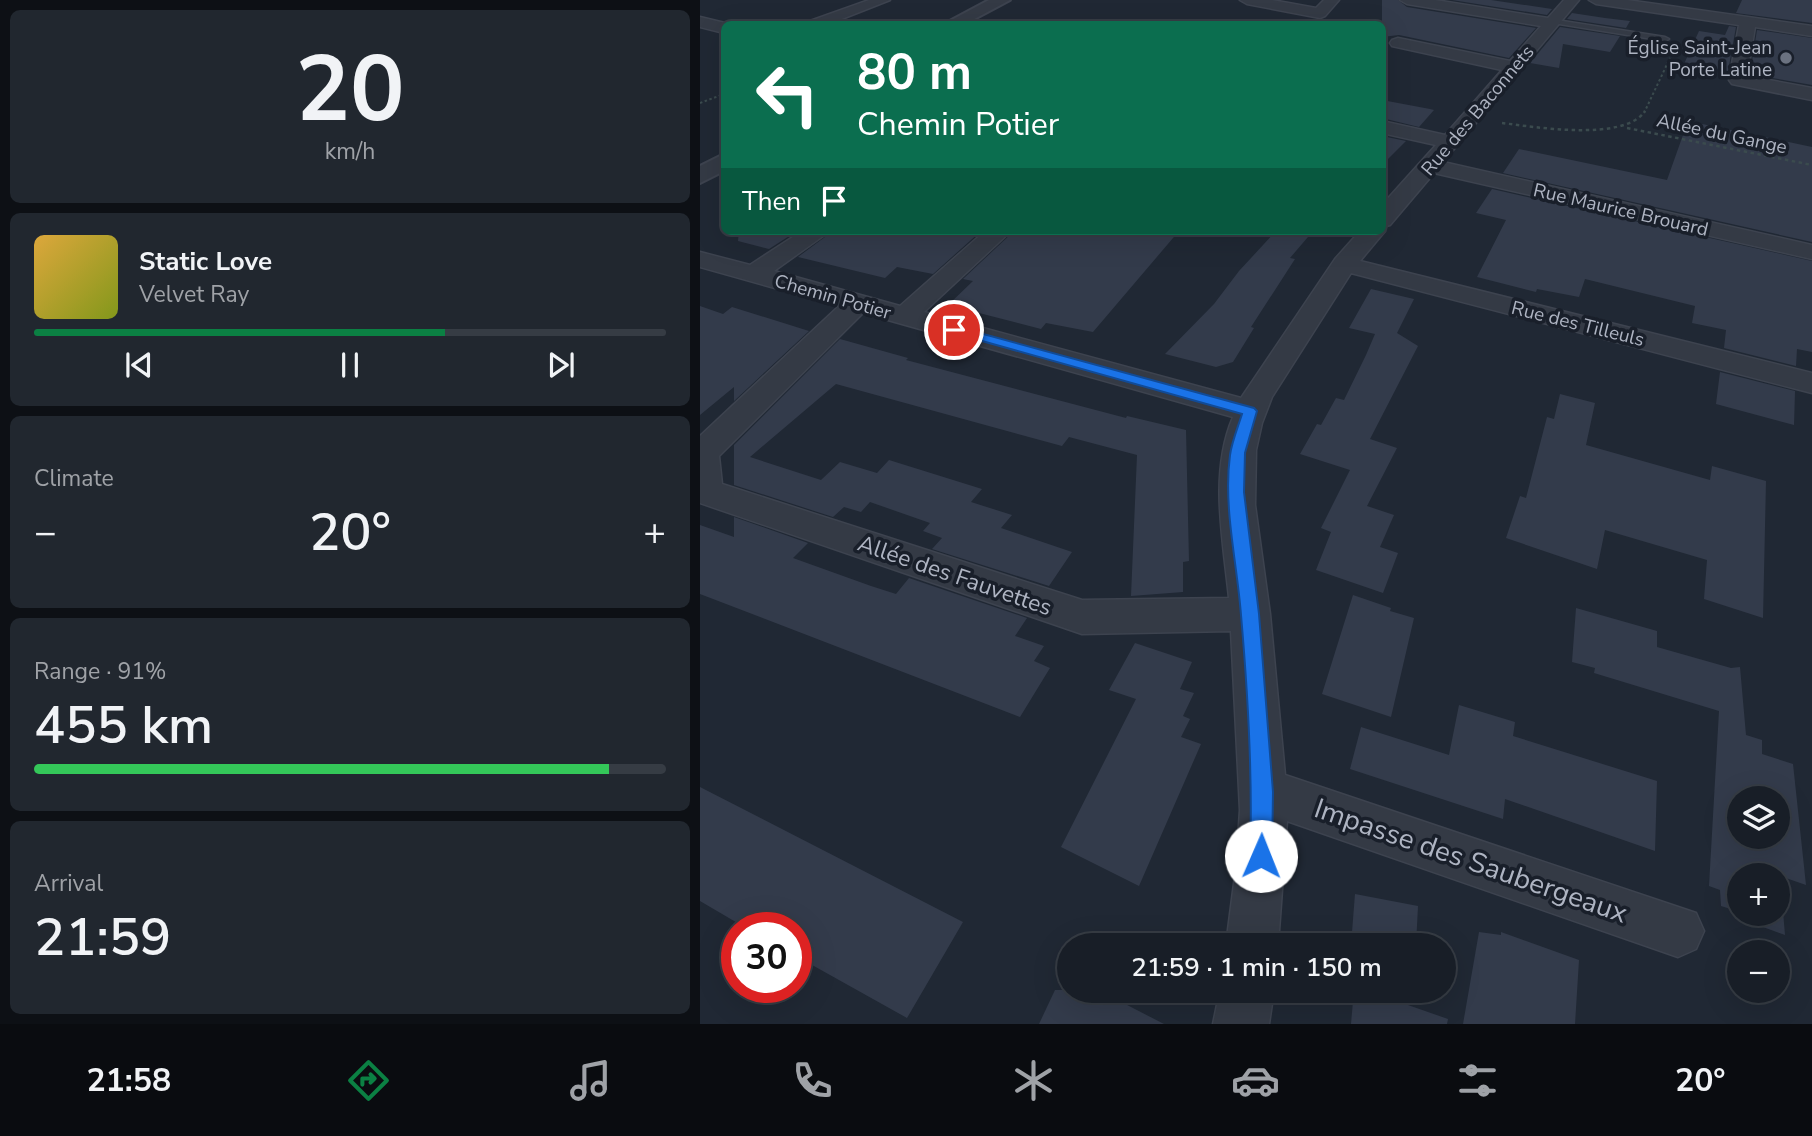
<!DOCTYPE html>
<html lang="en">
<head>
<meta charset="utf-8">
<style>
	body { margin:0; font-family:"Nunito Sans",sans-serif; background:#21272f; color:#f1f3f6; height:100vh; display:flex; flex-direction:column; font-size:26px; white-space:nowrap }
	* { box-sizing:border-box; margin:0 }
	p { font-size:23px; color:#9fa2a7 }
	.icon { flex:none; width:38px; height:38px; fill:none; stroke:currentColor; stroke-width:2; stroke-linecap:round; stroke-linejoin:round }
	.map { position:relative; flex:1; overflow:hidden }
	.panel { display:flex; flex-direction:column; gap:10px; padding:10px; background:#0d1015; width:700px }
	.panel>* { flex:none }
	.top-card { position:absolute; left:21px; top:21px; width:665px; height:214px; border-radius:10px; box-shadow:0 7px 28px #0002,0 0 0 2px #363c44; background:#0b6e4f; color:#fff; overflow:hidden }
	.fabs { position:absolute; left:1027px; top:786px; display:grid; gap:14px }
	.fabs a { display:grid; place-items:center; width:63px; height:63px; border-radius:50%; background:#181e27; box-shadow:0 7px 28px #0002,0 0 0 2px #363c44; font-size:35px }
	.speed { position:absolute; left:21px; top:912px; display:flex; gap:14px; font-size:35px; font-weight:700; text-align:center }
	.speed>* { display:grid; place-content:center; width:91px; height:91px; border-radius:50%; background:#181e27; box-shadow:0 7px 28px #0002,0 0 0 2px #363c44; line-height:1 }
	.speed .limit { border:10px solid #d22; background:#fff; color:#111 }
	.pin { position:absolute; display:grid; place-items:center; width:60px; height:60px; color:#fff; margin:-30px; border:4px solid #fff; border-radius:50%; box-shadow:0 2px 7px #0007 }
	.me { position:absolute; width:77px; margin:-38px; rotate:1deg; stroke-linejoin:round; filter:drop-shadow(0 0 5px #0008) }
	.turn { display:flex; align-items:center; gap:24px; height:147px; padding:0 21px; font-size:32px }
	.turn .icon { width:91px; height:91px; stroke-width:2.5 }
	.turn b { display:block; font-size:49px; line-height:60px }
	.then { display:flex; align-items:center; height:66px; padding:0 21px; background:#0003; gap:14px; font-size:26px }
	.big { font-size:52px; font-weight:600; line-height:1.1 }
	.panel .card { flex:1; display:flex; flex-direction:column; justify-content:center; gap:10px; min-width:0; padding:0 24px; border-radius:10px; background:#21272f }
	.panel .dial { align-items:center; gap:0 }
	.dial b { font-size:91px; line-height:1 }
	.song { display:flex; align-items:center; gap:21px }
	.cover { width:84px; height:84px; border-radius:10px; background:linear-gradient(135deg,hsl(40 70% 55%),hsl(70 70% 35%)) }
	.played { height:7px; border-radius:4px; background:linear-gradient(90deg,#0b8043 65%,#363c44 65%) }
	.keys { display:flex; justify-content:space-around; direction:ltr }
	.heat { display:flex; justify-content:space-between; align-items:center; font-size:38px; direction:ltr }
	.charge { height:10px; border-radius:5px; background:linear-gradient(90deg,#34c759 91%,#363c44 0) }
	.trip { position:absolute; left:357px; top:933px; width:399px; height:70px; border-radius:35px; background:#181e27; box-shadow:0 7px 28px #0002,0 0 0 2px #363c44; font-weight:600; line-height:70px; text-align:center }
	.tabs { display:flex; height:112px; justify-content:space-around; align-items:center; background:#0a0c10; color:#9fa2a7 }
	.tabs .icon { width:49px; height:49px }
	.tabs .selected { color:#0b8043 }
	.tabs b { font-size:32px; color:#f1f3f6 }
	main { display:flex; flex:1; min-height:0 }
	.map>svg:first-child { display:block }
	.building { fill:#333b4b; fill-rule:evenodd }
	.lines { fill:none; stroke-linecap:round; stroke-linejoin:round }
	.service-casing { stroke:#3d434f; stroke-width:3 }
	.minor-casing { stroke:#3d434f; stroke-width:3 }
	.tertiary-casing { stroke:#3d434f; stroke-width:4 }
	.path-far1 { stroke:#3b4b4e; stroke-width:2; stroke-dasharray:2.5 2.5; stroke-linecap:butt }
	.path { stroke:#3b4b4e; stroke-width:2.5; stroke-dasharray:3.5 3.5; stroke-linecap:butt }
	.service { fill:#343a45; fill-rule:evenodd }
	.minor { fill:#343a45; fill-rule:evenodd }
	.tertiary { fill:#343a45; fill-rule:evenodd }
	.route { fill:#1a73e8; stroke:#114b97; stroke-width:2 }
	.worship-dot { fill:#6b7280; stroke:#191f2a; stroke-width:2.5 }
	.labels { text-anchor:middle; stroke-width:7; stroke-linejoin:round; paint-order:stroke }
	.far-poi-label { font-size:19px; fill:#aeb4c2; stroke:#191f2a; text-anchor:end }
	.far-street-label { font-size:19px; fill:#aeb4c2; stroke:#191f2a }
	.street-label { font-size:23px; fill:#aeb4c2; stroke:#191f2a }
	.near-street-label { font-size:28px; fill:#aeb4c2; stroke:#191f2a }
</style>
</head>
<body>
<main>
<section class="panel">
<div class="card dial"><b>20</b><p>km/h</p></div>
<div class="card">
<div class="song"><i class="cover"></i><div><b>Static Love</b><p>Velvet Ray</p></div></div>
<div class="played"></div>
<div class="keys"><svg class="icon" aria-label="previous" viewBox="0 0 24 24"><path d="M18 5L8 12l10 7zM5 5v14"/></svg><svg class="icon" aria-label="pause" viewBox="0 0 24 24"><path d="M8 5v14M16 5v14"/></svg><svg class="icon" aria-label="next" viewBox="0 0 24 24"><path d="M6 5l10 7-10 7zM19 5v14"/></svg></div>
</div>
<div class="card"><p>Climate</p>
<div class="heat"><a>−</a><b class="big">20°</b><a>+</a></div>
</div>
<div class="card"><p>Range · 91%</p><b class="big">455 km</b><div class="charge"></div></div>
<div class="card"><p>Arrival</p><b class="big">21:59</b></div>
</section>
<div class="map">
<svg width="1112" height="1024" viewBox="0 0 1112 1024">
	<rect width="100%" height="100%" fill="#202834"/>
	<!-- building -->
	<g class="building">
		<path d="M682,0H698L707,7L836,28L809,58L699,35L682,37Z"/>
		<path d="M752,0H791L852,9L847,15Z"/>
		<path d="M1042,0H1112V23L1036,13Z"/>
		<path d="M872,13L905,18L930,21L926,28L867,19Z"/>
		<path d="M1029,26L1036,27L1028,71L984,64L999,31L1025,35Z"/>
		<path d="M860,27L920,36L910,52L863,44L859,68L830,63Z"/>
		<path d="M1057,30L1112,38V85L1050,74Z"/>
		<path d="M682,100L730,109L734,110L719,127L682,118Z"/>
		<path d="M988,121L1112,147V242L803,173L819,149L967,180Z"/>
		<path d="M682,136L706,141L682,165Z"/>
		<path d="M792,189L1112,261V352L1097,349L1096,366L1024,348L1026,330L992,323L995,306L885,279L879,297L837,289L836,292L777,277L806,220L776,213Z"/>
		<path d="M39,231H97L69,249L38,241Z"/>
		<path d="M133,231H281L233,274L197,267L185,278L98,257Z"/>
		<path d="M314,231H479L393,332L346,323L341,329L248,305L273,281L263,279Z"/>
		<path d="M576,231L608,237L590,258L595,259L551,327L554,328L533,362L516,367L465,354L514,304L539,271Z"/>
		<path d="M671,289L714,299L697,333L718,346L670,439L697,448L667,506L694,515L680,547L698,553L683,593L616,570L631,532L621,528L650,470L600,454L617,424L621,425L636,398L644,400L666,355L675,334L649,328Z"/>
		<path d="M0,306L23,314L32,307L109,331L34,401V387L0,415Z"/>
		<path d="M140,339L208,358L206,360L426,418L427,416L486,430L489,561L483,562V592L431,596L437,455L369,437L362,446L136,384L50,457L121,480L140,462L177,473L189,460L282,489L271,502L312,515L301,528L372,552L349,586L232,549L242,538L223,531L230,523L170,502L161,512L144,507L133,517L34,485V445Z"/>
		<path d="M1020,372L1095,391L1094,425L1016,404Z"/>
		<path d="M860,394L895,403L886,445L1010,480L1012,466L1066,481L1063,618L1004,599L1007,560L905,530L897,569L806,538L820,496L826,498L847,417L854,419Z"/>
		<path d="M34,517L108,543L93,558L171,586L196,594L209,578L327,618L315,636L344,646L334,661L350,668L320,717L0,594V525L34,537Z"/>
		<path d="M653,595L691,608L690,611L714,618L691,717L622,694Z"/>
		<path d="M876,608L957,631V647L1031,668L1040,667L1046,735L1062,740V754L1093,764L1106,885L1080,876L1085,935L1044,920L1043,914H1078V875H1040V912L1021,906L1020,890L1009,886L1019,711L894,673L895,668L872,662ZM1040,798H1078V836H1040Z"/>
		<path d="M435,643L492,662L480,689L494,693L483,716L490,719L481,737L501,744L439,886L361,847L436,699L409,690Z"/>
		<path d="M759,705L815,722L813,736L957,781L955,851L805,799L803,819L650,769L661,727L749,755Z"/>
		<path d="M0,787L263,922L207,1018L96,956V928H46L0,901Z"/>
		<path d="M655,894L718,906L716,945H651Z"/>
		<path d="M779,932L801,935V932L879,960L875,1024H763Z"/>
		<path d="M355,990H398L464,1024H339Z"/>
		<path d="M654,990H665L748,1019L747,1024H651Z"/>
	</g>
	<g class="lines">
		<!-- service casing -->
		<g class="service-casing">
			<path id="service" d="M850,19L965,37L969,39L965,41L853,23Z"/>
		</g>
		<!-- minor casing -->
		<g class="minor-casing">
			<g id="minor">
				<path d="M169,0H190L129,24H108L110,21Z"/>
				<path d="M540,0H572L616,8L624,0H639L625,16L620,18L547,4Z"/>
				<path d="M700,0H735L848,18L864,0H879L743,162L1112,245V259L734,173L690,225L682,227V205L736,145L682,133V121L745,135L802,70L692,46L690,43L692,40L698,38L810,61L841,26L707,4Z"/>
				<path d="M889,0H927L1112,26V36L1055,27L1047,76L1112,88V100L1032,84L1029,80L1039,25L896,4Z"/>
				<path d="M0,17L29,24H24V33L0,27Z"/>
				<path d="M682,228L685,231L660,261L1112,373V393L651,273L572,397L562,423L556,450L555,505L570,614L585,775L996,913L1004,931L996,949L978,957L587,821L578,945H526L536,868L540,810L531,631L382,634L0,503V436L139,306L0,267V252L50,265L102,231H130L74,271L200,306L285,231H311L224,312L541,398L635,259L660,231H682ZM163,313L533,417C509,473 523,539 529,598L382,600L22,484L19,456Z"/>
				<path d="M520,990H574L569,1024H513Z"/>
			</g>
		</g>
		<!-- tertiary casing -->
		<g class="tertiary-casing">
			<g id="tertiary">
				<path d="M289,0H310L265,24H244Z"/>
				<path d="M24,154V171L0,183V166Z"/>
			</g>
		</g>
		<!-- path-far1 -->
		<g class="path-far1">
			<path d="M0,103L24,94"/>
			<path d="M944,113L970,58"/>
		</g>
		<!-- path -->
		<g class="path">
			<path d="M802,123C835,127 924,142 945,111"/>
			<path d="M927,128L1112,165"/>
		</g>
		<!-- service -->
		<use href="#service" class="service"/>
		<!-- minor -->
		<use href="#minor" class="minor"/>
		<!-- tertiary -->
		<use href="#tertiary" class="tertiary"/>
	</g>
	<!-- route -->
	<path class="route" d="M254,326L554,408L557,411L545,453L544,492L559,614L569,741L573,792L572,856L569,863L561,867L553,863L550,856C553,775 548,695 541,615C537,562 523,507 530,455C532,441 538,427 542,414L250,332V327Z"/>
	<!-- markers -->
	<circle class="worship-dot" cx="1086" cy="58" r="7"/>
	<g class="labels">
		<!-- far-poi labels -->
		<g class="far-poi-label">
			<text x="1072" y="54">Église Saint-Jean<tspan x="1072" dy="22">Porte Latine</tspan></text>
		</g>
		<!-- far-street labels -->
		<g class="far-street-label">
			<text transform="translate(777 110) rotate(-50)" y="7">Rue des Baconnets</text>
			<text transform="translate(1022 133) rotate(12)" y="7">Allée du Gange</text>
			<text transform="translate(921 209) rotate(13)" y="7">Rue Maurice Brouard</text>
			<text transform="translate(133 296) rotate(16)" y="7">Chemin Potier</text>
			<text transform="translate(878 323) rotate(14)" y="7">Rue des Tilleuls</text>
		</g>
		<!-- street labels -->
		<g class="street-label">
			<text transform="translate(255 575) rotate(19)" y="8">Allée des Fauvettes</text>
		</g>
		<!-- near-street labels -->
		<g class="near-street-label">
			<text transform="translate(771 860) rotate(19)" y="10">Impasse des Saubergeaux</text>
		</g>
	</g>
</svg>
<div class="fabs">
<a><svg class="icon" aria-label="layers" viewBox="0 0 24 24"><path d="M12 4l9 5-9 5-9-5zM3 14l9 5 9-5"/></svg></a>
<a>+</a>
<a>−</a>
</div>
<div class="speed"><div class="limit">30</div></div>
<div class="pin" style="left:254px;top:330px;background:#d93025"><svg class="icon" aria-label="arrive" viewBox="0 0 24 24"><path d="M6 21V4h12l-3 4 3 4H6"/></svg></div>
<svg class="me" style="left:561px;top:856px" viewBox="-20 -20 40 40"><circle r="19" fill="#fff"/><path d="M0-13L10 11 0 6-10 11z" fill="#1a73e8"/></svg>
<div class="trip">21:59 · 1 min · 150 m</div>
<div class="top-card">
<div class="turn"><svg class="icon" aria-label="left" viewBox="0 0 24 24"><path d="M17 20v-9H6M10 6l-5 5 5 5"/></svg><div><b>80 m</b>Chemin Potier</div></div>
<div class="then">Then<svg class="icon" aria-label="arrive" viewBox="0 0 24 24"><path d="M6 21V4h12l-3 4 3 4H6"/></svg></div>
</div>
</div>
</main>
<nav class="tabs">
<b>21:58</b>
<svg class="icon selected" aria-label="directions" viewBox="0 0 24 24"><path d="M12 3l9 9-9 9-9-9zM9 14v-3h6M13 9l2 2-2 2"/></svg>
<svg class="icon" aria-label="music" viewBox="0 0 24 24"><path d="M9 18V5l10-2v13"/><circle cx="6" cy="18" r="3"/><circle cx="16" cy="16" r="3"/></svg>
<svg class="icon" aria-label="phone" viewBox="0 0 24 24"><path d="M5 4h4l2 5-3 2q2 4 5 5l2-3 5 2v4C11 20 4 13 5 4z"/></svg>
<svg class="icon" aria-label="climate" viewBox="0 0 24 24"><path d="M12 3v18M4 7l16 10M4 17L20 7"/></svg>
<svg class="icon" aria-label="car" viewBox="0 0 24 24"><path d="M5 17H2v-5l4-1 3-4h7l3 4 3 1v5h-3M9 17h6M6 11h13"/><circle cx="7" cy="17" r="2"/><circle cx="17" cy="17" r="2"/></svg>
<svg class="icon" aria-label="filters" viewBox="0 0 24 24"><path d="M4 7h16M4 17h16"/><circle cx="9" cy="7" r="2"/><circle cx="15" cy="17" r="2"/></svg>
<b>20°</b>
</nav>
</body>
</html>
